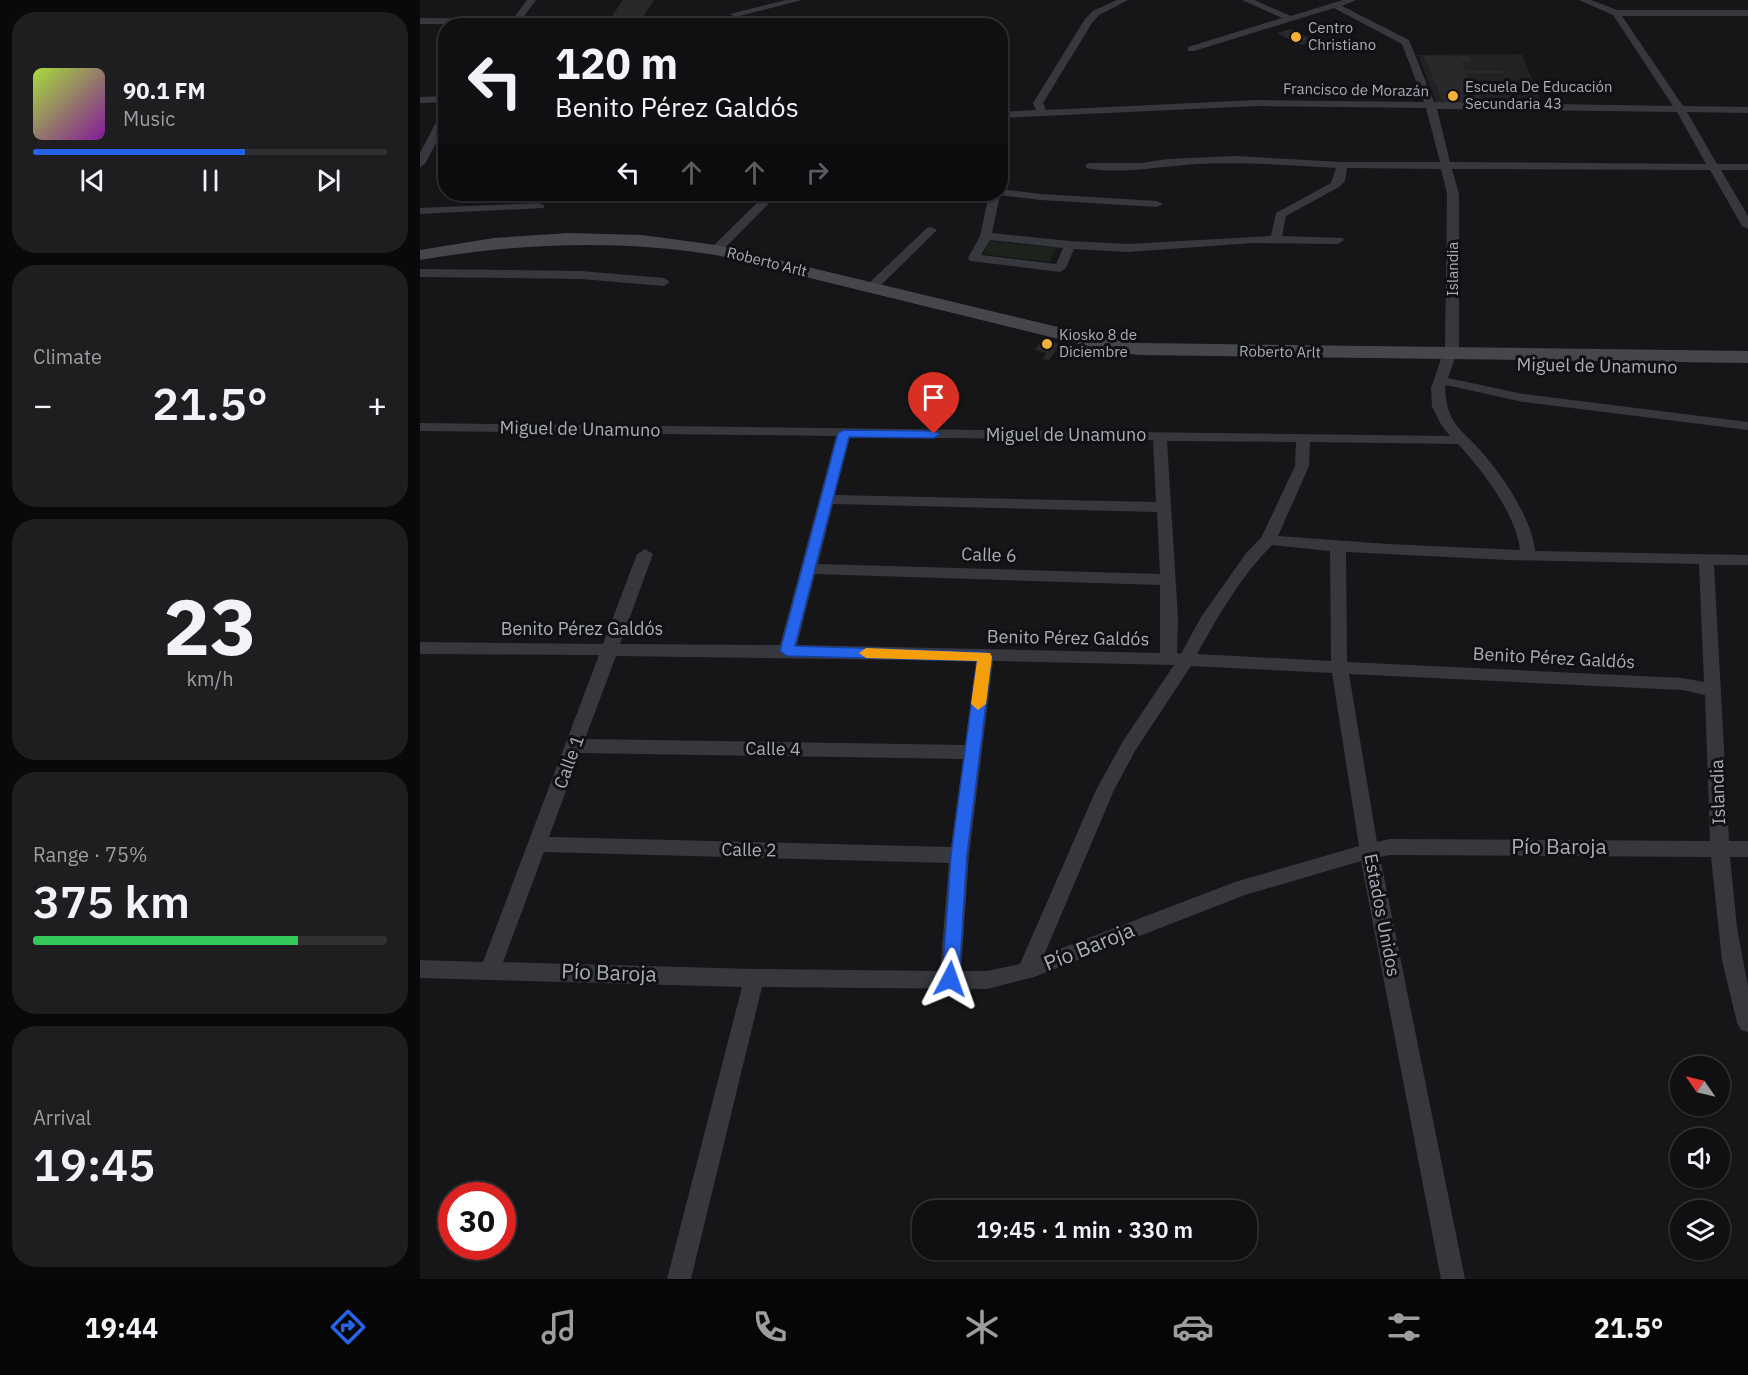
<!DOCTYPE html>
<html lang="en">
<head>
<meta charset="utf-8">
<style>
	body { margin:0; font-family:"IBM Plex Sans",sans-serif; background:#1e1e20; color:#f1f3f6; height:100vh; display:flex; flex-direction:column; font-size:22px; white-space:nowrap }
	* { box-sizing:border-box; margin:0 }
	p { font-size:20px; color:#9c9d9f }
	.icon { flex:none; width:33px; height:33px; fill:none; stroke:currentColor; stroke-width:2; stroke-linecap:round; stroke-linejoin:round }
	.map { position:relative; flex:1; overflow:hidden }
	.drawer { display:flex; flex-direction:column; gap:12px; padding:12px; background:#09090a; width:420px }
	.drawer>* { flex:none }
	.banner { position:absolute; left:18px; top:18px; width:570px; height:183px; border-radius:24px; box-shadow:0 2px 4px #0004,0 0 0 2px #303032; background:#101012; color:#f1f3f6; overflow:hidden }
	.needle { width:39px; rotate:304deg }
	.fabs { position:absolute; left:1250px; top:1056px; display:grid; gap:12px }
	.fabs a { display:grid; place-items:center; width:60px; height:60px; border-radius:50%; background:#101012; box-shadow:0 2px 4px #0004,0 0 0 2px #303032; font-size:30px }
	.speed { position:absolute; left:18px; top:1182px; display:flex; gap:12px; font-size:30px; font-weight:700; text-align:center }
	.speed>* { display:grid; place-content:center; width:78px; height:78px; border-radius:50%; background:#101012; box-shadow:0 2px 4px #0004,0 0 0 2px #303032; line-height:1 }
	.speed .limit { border:9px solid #d22; background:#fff; color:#111 }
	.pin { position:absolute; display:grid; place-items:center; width:51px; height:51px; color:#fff; margin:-62px -26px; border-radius:50% 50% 50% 0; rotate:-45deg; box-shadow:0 0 6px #0007 }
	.pin .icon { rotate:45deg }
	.me { position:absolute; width:66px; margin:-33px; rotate:4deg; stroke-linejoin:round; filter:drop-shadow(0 0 4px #0008) }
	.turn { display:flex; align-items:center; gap:21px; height:126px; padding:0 18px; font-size:27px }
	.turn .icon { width:78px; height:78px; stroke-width:2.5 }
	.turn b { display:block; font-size:42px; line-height:51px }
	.lanes { display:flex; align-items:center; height:57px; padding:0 18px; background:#0003; justify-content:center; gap:30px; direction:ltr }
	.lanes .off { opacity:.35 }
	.big { font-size:45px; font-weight:600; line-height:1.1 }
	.drawer .tile { flex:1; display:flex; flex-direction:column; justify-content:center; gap:9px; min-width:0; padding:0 21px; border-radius:24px; background:#1e1e20 }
	.drawer .dial { align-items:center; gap:0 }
	.dial b { font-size:78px; line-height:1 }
	.song { display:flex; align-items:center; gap:18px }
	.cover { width:72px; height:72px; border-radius:9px; background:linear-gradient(135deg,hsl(80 70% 55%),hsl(290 70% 35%)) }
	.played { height:6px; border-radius:3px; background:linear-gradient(90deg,#2563eb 60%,#303032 60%) }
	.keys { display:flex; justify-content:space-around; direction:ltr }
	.heat { display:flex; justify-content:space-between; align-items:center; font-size:33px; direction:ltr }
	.charge { height:9px; border-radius:4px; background:linear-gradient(90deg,#34c759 75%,#303032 0) }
	.trip { position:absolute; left:492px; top:1200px; width:345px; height:60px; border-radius:24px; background:#101012; box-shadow:0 2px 4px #0004,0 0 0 2px #303032; font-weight:600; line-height:60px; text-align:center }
	.tabs { display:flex; height:96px; justify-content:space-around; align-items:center; background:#060607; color:#9c9d9f }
	.tabs .icon { width:42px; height:42px }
	.tabs .current { color:#2563eb }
	.tabs b { font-size:27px; color:#f1f3f6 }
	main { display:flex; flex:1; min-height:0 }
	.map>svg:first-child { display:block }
	.built { fill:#222225 }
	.green { fill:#1c231d }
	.building { fill:#29292c }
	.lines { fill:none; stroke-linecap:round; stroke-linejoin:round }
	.street { fill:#37383d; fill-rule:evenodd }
	.secondary { fill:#45474d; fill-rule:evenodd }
	.route { fill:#2563eb; stroke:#184099; stroke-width:1.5 }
	.slow { fill:#f59e0b }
	.poi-dot { fill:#f2b134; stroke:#111113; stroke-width:2 }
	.labels { text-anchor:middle; stroke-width:6; stroke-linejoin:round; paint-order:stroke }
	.far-poi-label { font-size:15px; fill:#a8adb8; stroke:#111113; text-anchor:start }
	.far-street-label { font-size:15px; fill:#a8adb8; stroke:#111113 }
	.street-label { font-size:18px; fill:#a8adb8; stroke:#111113 }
	.near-street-label { font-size:21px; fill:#a8adb8; stroke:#111113 }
</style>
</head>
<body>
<main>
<section class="drawer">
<div class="tile">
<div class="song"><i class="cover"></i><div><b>90.1 FM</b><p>Music</p></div></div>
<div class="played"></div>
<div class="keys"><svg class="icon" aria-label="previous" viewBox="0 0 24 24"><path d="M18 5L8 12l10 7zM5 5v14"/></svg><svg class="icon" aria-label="pause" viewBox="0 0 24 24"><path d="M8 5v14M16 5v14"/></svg><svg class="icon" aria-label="next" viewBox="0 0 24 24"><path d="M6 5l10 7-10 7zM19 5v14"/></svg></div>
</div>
<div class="tile"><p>Climate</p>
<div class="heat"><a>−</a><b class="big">21.5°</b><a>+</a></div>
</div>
<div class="tile dial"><b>23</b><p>km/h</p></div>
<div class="tile"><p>Range · 75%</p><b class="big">375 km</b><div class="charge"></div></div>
<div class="tile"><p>Arrival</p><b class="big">19:45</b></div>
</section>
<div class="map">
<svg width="1328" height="1279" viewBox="0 0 1328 1279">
	<rect width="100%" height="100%" fill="#161618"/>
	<!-- built -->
	<path class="built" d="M1102,54L1122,104H1017L998,55Z"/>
	<!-- green -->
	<path class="green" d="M570,241L636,248L630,262L563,254Z"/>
	<!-- building -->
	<g class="building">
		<path d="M203,0H234L223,17L192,16Z"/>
		<path d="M871,29L895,41L881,45L857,33Z"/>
		<path d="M1004,56H1048L1051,62H1041L1045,70L1083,71L1084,73H1046L1051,89H1059L1061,98H1071L1072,102H1027L1022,100Z"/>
		<path d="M622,340L640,344L629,360L622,359L627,353L615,350Z"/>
	</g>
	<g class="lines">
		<!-- street -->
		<g class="street">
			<path d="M107,0H116L102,19L311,20L324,26L0,24V18L93,19Z"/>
			<path d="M366,0H382L315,17L310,14Z"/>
			<path d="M697,0H708L679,15L672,23L623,103L626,110L837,100L1004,102L982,44L914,8L774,51H768V47L862,18L822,0H834L871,16L923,0H936L922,6L989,40L1014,102L1253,106L1193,15L1159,0H1171L1197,10H1328V16H1202L1263,106L1328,107V113L1267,112L1297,164H1328V170H1301L1328,216V229L1322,226L1290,170L1032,169L1039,194V347L1028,378L1103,394L1328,422V430L1103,402L1026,385L1025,388C1027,428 1044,429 1066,457C1086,481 1112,520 1115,551L1328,555V565H1294L1309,841H1328V857H1310L1317,928L1328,986V1032L1321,1030L1317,1023L1302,960L1291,857L970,855L960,857L1045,1279H1021L941,861L825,895L614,977L567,989L342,987L271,1279H247L322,987L0,978V960L63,962L179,655L0,654V642L183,644L217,554L225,549L233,554L200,644L360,645L416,436L0,431V423L1030,436L1022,426L1012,407L1011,388L1025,347L1027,194L1021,169L927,168L925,181L919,187L866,216L862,236L922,238L924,240L918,244L833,243L708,252L654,249L646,268L640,272L550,261L548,258L560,236L569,194H580V189L621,194L737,201L743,204L737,207L621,200L580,195L572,233L650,241L708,244L851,236L856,213L911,183L916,168C870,165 824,162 777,164C742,166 700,175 666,168V164L670,163H721L748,159L816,156L922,162H1020L1006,108L837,106L580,118V112L616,110L613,103L665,19L673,11ZM1017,109L1257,112L1286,164L1030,162ZM570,240L643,248L636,264L561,255ZM430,437L733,440L736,502L415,495ZM747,441L876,442L875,466L841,538L827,552L781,617L761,654L757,653L758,618ZM890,442L1038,444C1063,471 1096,514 1100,550L968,544L858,536L889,466ZM413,504L737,512L740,574L398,564ZM852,545L910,551L911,661L777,654C798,616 821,576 852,545ZM926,552L1088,560L1279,564L1284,682L1262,678L927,662ZM395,574L740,585V653L377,645ZM196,656L556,661L545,745L165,739ZM573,661L754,665L703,741L676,790L600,964L567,971H541L549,855ZM771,666L912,673L939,846L815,882L624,955L694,790L715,751ZM929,674L1262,690L1285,695L1290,841L970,839L957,842ZM160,753L543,759L531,847L129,837ZM124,852L529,863L520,971L334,969L83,962Z"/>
			<path d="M492,19L542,22L547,25L480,26Z"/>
			<path d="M26,96V102L0,103V97Z"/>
			<path d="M26,110V124L5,164L0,167V153L21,113Z"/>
			<path d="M346,194H488L482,197L352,200L300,253H292V247Z"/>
			<path d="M119,203L125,206L123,208L0,214V208Z"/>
			<path d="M511,227L517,230L515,232L456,290H448L446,287L448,284L507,228Z"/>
			<path d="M0,269L161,271L244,278L250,282L244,286L161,279L0,277Z"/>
		</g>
		<!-- secondary -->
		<path class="secondary" d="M148,233L222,235L296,245L688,339L719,343L1328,351V363L719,355L688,351L296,255C196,239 100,243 0,260V250L74,238Z"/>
	</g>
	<!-- route -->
	<path class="route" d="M424,430L514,431L520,434L514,438L429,437L375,646L565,652L572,657L547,855L539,979L536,984L530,987L524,984L522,979L531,855L557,661L367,656L360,651L418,433Z"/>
	<!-- slow -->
	<path class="slow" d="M446,648L570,653L572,657L566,704L558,710L551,704L557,661L446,658L439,653Z"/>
	<!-- markers -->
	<g class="poi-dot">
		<circle cx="876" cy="37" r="6"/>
		<circle cx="1033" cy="96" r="6"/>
		<circle cx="627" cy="344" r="6"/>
	</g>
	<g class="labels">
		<!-- far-poi labels -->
		<g class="far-poi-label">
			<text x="888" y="33">Centro<tspan x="888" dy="17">Christiano</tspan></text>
			<text x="1045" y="92">Escuela De Educación<tspan x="1045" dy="17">Secundaria 43</tspan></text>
			<text x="639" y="340">Kiosko 8 de<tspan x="639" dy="17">Diciembre</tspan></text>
		</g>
		<!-- far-street labels -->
		<g class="far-street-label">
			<text transform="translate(936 90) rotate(1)" y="5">Francisco de Morazán</text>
			<text transform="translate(347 262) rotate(14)" y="5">Roberto Arlt</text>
			<text transform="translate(1033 269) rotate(-90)" y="5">Islandia</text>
			<text transform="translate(860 352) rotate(1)" y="5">Roberto Arlt</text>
		</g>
		<!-- street labels -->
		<g class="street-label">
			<text transform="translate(1177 366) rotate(1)" y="6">Miguel de Unamuno</text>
			<text transform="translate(160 429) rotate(1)" y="6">Miguel de Unamuno</text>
			<text x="646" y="441">Miguel de Unamuno</text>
			<text transform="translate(569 555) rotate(2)" y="6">Calle 6</text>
			<text x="162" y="635">Benito Pérez Galdós</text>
			<text transform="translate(648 638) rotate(1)" y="6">Benito Pérez Galdós</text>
			<text transform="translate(1134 658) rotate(3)" y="6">Benito Pérez Galdós</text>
			<text transform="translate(353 749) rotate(1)" y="6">Calle 4</text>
			<text transform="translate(149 762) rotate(-70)" y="6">Calle 1</text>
			<text transform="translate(1298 792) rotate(-92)" y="6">Islandia</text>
			<text transform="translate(329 850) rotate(1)" y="6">Calle 2</text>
			<text transform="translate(962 915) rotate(79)" y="6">Estados Unidos</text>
		</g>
		<!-- near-street labels -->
		<g class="near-street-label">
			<text x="1139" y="854">Pío Baroja</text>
			<text transform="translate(669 947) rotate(-22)" y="7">Pío Baroja</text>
			<text transform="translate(189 973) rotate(2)" y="7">Pío Baroja</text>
		</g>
	</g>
</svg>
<div class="fabs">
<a><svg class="needle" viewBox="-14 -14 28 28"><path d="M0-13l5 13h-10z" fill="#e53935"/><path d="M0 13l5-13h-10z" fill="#9c9d9f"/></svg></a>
<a><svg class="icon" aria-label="sound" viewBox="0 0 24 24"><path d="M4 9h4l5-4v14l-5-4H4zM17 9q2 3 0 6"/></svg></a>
<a><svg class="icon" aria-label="layers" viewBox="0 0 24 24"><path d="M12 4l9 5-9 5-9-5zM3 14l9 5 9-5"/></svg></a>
</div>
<div class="speed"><div class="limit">30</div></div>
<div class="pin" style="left:514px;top:434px;background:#d93025"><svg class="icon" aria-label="arrive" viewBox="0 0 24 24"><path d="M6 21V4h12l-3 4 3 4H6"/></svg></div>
<svg class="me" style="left:530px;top:979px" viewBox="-20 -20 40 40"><path d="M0-17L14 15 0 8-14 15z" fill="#2563eb" stroke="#fff" stroke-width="4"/></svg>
<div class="trip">19:45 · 1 min · 330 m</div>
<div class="banner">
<div class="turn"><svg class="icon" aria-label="left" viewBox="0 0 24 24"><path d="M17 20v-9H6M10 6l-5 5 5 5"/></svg><div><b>120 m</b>Benito Pérez Galdós</div></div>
<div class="lanes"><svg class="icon" aria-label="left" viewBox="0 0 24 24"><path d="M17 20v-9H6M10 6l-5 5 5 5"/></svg><svg class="icon off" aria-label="ahead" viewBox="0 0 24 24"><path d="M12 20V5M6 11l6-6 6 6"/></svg><svg class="icon off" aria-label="ahead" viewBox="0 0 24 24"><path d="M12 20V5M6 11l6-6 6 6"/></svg><svg class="icon off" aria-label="right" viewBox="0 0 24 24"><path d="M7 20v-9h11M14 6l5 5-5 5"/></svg></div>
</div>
</div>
</main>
<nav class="tabs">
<b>19:44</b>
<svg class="icon current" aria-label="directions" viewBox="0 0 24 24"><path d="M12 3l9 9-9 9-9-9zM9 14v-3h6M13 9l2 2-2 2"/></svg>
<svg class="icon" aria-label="music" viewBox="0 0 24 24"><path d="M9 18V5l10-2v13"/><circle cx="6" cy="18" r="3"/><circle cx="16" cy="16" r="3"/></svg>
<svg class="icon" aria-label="phone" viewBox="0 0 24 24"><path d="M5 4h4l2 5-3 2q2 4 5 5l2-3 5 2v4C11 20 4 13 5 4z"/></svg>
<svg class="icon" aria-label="climate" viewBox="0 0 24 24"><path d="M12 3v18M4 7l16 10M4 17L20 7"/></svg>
<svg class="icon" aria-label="car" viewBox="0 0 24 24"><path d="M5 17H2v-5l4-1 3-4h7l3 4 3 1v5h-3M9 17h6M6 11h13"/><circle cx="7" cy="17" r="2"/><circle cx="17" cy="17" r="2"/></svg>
<svg class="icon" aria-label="filters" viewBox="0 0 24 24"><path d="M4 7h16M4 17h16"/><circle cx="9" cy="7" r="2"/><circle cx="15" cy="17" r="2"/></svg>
<b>21.5°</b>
</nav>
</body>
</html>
